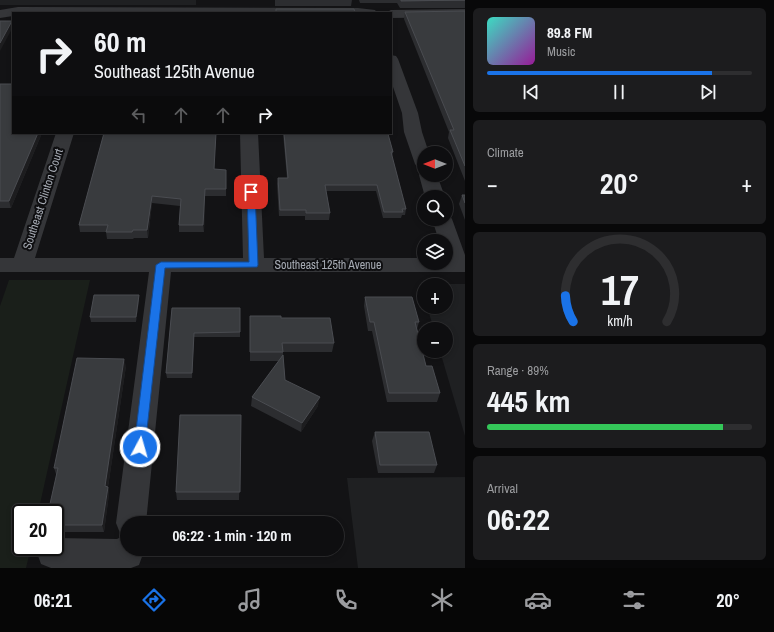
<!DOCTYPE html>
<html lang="en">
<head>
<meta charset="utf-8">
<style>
	body { margin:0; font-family:"Archivo Narrow",sans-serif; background:#1c1c1e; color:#f1f3f6; height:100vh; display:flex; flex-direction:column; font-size:15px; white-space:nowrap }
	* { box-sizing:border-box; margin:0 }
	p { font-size:13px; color:#9b9c9f }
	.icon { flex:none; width:22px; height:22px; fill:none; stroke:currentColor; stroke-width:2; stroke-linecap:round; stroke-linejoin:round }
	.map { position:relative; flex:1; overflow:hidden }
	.details { display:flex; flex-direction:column; gap:8px; padding:8px; background:#080809; width:309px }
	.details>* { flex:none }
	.banner { position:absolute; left:12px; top:12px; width:380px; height:122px; border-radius:0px; box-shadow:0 2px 6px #0003,0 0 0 1px #2e2e30; background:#0e0e10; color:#f1f3f6; overflow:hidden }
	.needle { width:26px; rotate:270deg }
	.controls { position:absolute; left:417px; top:146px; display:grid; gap:8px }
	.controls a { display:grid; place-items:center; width:36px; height:36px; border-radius:50%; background:#0e0e10; box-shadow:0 2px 6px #0003,0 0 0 1px #2e2e30; font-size:20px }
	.speed { position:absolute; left:12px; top:504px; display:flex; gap:8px; font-size:20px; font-weight:700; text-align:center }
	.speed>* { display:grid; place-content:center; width:52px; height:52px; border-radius:50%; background:#0e0e10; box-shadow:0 2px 6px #0003,0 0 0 1px #2e2e30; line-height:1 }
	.speed .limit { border:2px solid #111; border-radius:6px; background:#fff; color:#111 }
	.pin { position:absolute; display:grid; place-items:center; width:34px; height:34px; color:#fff; margin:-17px; border-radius:8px; box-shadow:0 2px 6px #0006 }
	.me { position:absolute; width:44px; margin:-22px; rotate:6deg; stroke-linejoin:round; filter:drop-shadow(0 0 3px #0008) }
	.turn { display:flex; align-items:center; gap:14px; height:84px; padding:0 16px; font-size:18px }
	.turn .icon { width:52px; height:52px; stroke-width:2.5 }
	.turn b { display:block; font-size:28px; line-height:34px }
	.lanes { display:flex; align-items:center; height:38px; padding:0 16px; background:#0003; justify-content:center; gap:20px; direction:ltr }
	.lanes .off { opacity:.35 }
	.big { font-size:30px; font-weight:700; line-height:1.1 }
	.details .tile { flex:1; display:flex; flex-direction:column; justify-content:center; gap:6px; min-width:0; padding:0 14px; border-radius:6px; background:#1c1c1e }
	.details .dial { align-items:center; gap:0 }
	.dial svg { height:104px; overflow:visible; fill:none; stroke:#2e2e30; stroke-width:7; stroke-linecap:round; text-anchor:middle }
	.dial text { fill:#f1f3f6; stroke:none }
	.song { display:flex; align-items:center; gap:12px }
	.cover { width:48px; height:48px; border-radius:6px; background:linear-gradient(135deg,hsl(170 70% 55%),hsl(300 70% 35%)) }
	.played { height:4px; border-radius:2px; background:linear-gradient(90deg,#1a73e8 85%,#2e2e30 85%) }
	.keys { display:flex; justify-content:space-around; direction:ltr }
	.heat { display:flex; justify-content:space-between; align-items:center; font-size:22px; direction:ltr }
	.charge { height:6px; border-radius:3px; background:linear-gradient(90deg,#34c759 89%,#2e2e30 0) }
	.trip { position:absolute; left:120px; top:516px; width:224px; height:40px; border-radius:20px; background:#0e0e10; box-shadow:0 2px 6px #0003,0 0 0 1px #2e2e30; font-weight:700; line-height:40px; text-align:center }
	.tab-bar { display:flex; height:64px; justify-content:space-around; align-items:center; background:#060606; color:#9b9c9f }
	.tab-bar .icon { width:28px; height:28px }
	.tab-bar .on { color:#1a73e8 }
	.tab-bar b { font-size:18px; color:#f1f3f6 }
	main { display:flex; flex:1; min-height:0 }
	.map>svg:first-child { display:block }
	.built { fill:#1f2022 }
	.green { fill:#1a1f1a }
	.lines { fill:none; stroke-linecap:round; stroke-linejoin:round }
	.minor { fill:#353639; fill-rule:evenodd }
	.wall { fill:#2c2d30 }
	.shaded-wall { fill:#1d1d1f }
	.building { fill:#393b3e; stroke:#4a4c51 }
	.route { fill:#1a73e8; stroke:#114b97 }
	.labels { text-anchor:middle; stroke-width:4; stroke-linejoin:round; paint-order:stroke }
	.street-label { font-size:12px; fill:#a6abb4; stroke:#0e0e10 }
</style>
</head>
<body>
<main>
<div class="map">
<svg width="465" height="568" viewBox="0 0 465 568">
	<rect width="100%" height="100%" fill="#131315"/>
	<!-- built -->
	<g class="built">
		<rect x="0" y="0" width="196" height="5"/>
		<path d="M421,284H465V436L440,351H446V329H434L427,307H446V285H424V295Z"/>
		<path d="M465,477V568H358L347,478Z"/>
	</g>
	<!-- green -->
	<path class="green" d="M9,280H90L38,513H21V547H31L26,568H0V306Z"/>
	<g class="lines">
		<!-- minor -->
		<g class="minor">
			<path d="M18,7L358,8L375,10L377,13H13V16L0,18V10Z"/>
			<path d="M465,9V17L391,18V13H385L391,10Z"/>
			<path d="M391,55L396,56L398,59L418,113L422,132L429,153H424V169L418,168L415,164L404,132L402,113L391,81Z"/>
			<path d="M56,133H74L35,258H243L240,133H258L264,258H424V263H446V241H439L432,219H446V214L449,215L452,219L465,255V272H171L146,523H127V549H143V554L139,565L131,568H51L41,564L37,553L39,547H55V538L117,539L125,535L120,533L116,523L149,272H0V258H14Z"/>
			<path d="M424,170V175H437L445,197H425L419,175Z"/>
		</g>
	</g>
	<!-- wall -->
	<g class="wall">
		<path d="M275,0H352L351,6H275Z"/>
		<path d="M359,0H465V8H400L397,3H360Z"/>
		<path d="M465,11V181L448,138L449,132L404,19L405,12Z"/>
		<path d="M0,84L13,133H42L11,208H0Z"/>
		<path d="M104,133H216L214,169L226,170V196H205L204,232H179V225L180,206L152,203L148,238H134L133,239H107L106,232H80L79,225Z"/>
		<path d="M283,133H386L393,152L392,157L406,209L405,215H402L401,218H383L376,191H326L330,213L329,220H305V216H279L277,184L278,178H287Z"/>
		<path d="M462,195L465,203V220L459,204Z"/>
		<path d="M365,297L419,322L417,329L426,366L440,393L437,402H387L372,331H368L364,306Z"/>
		<path d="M139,300L136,322H91L90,317Z"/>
		<path d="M172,308H240V337H194L192,378H167L166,373Z"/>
		<path d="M250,316L281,318L334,343L332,352H283L285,380L318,406L301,432L251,406L252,397L279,361H250Z"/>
		<path d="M126,366L108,487L109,494L104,532H55L56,474L54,468Z"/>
		<path d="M241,415L239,500H177L176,492Z"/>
		<path d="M375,432L437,465L434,473H378L372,441Z"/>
	</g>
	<!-- shaded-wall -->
	<g class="shaded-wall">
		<path d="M12,21L13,27L0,51V43Z"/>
		<path d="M38,133H42L11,208L9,201Z"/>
		<path d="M205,189V196L204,232L203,225Z"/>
		<path d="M152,196V203L148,238L147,230Z"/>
		<path d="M139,295V300L136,322V317Z"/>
		<path d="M124,359L126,366L108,487L109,494L104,532L102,525L105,486Z"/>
		<path d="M320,397L318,406L301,432L302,423Z"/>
	</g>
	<!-- building -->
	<g class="building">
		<path d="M401,0H465L401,1Z"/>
		<path d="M276,9H354L355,13H276Z"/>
		<path d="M465,11V166L450,130H454L405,12Z"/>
		<path d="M0,21H12L0,43Z"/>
		<path d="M0,84H13V133H38L9,201H0Z"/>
		<path d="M104,133H216L214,169L226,170V189H205L203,225H179L181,199L152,196L147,230H133L132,232H106L108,225H79Z"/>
		<path d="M284,133H386L388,134L393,152H391L406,209H402L403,212H384L377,185H325L330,213H306V210H280L278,178H288Z"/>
		<path d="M462,195H465V203Z"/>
		<path d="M94,295H139L136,317H90Z"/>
		<path d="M365,297H412L419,322H415L426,366H432L440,393H389L374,322H370Z"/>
		<path d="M172,308H240V332L194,333L192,373H166Z"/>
		<path d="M250,316H281V318H330L334,343H282L283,352H250Z"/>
		<path d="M283,355L285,380L320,397L302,423L252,397Z"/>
		<path d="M77,358L124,359L105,486L108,487L102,525H55V513H48L58,468H54Z"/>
		<path d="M180,415H241L240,492H176Z"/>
		<path d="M375,432H429L437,465H380Z"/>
	</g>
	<!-- route -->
	<path class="route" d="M251,189L255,192L258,265L257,267L165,268L145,447L144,451L140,452L136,451L134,447L156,265L161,262H249L247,192Z"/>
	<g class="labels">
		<!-- street labels -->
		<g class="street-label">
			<text transform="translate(43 199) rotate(-72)" y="4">Southeast Clinton Court</text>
			<text x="328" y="269">Southeast 125th Avenue</text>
		</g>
	</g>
</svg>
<div class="controls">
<a><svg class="needle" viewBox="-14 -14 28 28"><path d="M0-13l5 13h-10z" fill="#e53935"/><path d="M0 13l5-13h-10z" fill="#9b9c9f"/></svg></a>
<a><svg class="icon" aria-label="search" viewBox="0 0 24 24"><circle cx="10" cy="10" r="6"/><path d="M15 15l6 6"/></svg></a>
<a><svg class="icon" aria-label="layers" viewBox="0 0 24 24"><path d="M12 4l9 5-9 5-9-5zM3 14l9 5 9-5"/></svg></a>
<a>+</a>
<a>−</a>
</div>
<div class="speed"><div class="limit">20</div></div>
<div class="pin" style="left:251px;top:192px;background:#d93025"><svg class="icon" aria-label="arrive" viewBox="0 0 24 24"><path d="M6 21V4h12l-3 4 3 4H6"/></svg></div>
<svg class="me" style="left:140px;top:447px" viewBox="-20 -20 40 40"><circle r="17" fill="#1a73e8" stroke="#fff" stroke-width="3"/><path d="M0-11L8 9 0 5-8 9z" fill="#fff"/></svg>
<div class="trip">06:22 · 1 min · 120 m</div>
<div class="banner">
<div class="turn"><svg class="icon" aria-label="right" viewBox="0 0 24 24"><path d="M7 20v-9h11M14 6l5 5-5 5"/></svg><div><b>60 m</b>Southeast 125th Avenue</div></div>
<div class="lanes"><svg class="icon off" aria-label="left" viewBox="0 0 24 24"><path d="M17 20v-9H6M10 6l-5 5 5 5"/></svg><svg class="icon off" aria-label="ahead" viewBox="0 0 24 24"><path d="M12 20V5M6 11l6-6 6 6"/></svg><svg class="icon off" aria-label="ahead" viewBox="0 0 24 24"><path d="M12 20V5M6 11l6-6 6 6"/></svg><svg class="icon" aria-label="right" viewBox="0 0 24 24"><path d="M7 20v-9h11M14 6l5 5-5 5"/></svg></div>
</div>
</div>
<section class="details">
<div class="tile">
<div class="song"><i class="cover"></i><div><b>89.8 FM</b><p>Music</p></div></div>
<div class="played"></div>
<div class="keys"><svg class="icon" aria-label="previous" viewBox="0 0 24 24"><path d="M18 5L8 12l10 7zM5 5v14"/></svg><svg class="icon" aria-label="pause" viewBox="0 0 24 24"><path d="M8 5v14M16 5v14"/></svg><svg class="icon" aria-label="next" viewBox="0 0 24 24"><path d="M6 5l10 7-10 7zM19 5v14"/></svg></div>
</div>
<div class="tile"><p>Climate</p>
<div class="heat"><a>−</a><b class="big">20°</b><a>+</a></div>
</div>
<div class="tile dial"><svg viewBox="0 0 100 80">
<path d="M14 69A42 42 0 1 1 86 69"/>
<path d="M14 69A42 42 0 0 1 8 49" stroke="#1a73e8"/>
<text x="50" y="56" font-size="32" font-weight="700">17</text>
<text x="50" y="72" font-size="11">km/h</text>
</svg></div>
<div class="tile"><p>Range · 89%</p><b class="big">445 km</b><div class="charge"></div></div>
<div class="tile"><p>Arrival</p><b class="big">06:22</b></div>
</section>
</main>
<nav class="tab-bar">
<b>06:21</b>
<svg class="icon on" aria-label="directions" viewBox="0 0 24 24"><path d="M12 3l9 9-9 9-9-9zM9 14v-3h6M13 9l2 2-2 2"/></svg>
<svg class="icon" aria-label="music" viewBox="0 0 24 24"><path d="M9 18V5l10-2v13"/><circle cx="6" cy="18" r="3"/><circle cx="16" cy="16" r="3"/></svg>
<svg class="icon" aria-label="phone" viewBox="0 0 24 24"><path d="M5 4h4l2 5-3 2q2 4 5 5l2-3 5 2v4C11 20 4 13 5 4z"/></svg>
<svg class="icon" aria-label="climate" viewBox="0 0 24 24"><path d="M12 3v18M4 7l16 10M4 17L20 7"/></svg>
<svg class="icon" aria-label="car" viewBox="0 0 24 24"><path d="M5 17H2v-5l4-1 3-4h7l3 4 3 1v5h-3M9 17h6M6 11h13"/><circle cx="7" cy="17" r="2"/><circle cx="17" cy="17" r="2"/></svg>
<svg class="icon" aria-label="filters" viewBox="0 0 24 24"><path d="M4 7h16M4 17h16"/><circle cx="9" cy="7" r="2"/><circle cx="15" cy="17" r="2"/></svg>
<b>20°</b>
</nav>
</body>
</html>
